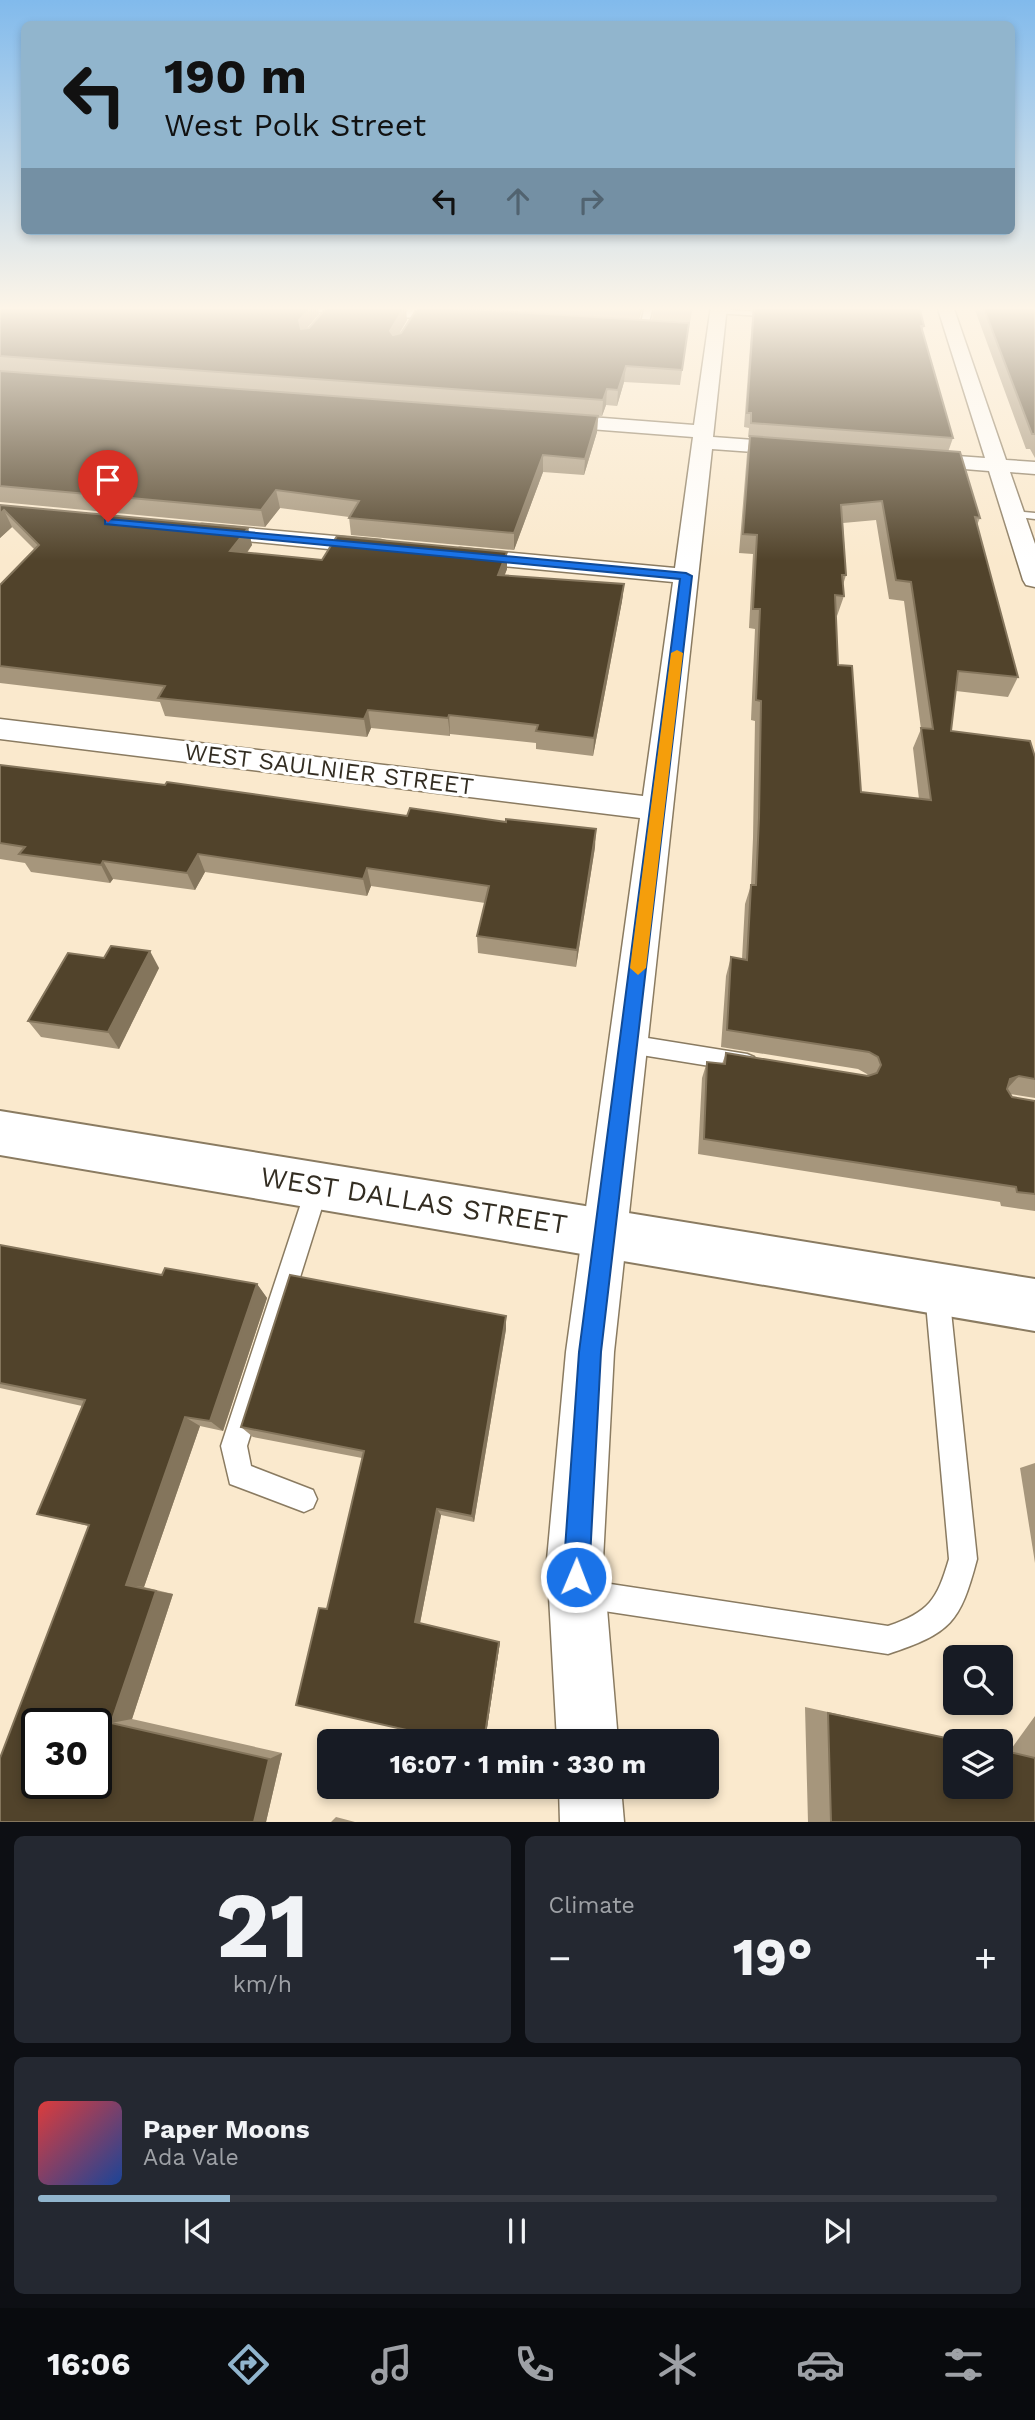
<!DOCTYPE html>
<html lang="en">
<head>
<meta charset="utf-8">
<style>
	body { margin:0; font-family:"Work Sans",sans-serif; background:#242831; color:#f1f3f6; height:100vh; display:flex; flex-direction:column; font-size:26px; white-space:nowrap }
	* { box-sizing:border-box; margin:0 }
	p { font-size:23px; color:#9ea1a6 }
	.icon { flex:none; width:38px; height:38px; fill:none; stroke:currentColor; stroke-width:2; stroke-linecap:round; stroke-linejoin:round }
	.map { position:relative; height:1822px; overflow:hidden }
	.panel { display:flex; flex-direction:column; gap:14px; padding:14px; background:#0d0f14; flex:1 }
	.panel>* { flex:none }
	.hud { position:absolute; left:21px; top:21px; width:994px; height:214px; border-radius:10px; box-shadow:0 4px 10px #0003; background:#91b5cd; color:#111; overflow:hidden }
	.tools { position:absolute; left:943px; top:1645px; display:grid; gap:14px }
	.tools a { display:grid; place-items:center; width:70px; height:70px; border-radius:10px; background:#171b24; box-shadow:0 4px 10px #0003; font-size:35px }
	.speed { position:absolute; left:21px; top:1708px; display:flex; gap:14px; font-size:35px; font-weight:700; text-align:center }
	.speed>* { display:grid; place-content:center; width:91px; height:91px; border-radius:50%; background:#171b24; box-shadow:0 4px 10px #0003; line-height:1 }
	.speed .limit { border:4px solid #111; border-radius:10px; background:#fff; color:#111 }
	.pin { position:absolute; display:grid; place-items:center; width:60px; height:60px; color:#fff; margin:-72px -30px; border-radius:50% 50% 50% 0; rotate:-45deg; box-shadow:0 0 7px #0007 }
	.pin .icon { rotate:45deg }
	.me { position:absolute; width:77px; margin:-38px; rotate:1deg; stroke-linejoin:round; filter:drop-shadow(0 0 5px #0008) }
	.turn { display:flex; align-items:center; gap:24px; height:147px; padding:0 28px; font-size:32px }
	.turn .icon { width:91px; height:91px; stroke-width:2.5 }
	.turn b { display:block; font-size:49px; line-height:60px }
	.lanes { display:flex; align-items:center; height:66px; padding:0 28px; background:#0003; justify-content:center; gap:35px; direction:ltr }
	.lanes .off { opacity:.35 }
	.big { font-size:52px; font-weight:700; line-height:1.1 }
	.panel .tile { flex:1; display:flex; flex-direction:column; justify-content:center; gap:10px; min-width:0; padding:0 24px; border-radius:10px; background:#242831 }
	.panel .dial { align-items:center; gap:0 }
	.dial b { font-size:91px; line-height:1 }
	.song { display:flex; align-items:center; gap:21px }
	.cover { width:84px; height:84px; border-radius:10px; background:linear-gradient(135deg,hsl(0 70% 55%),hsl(220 70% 35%)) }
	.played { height:7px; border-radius:4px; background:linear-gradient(90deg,#91b5cd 20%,#363941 20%) }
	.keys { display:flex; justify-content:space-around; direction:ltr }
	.heat { display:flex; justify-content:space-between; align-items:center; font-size:38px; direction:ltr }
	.panel .tiles { flex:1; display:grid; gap:14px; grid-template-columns:1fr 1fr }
	.tile:last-child { grid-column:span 2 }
	.trip { position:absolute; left:317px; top:1729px; width:402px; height:70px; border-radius:10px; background:#171b24; box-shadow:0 4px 10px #0003; font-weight:700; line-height:70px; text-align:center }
	.menu { display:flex; height:112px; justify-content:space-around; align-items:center; background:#090b0e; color:#9ea1a6 }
	.menu .icon { width:49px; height:49px }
	.menu .on { color:#91b5cd }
	.menu b { font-size:32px; color:#f1f3f6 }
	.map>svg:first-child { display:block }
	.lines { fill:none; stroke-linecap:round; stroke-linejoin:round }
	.service-casing { stroke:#8a7b61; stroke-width:3 }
	.minor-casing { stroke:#8a7b61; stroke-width:3 }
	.secondary-casing { stroke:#8a7b61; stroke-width:4 }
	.service { fill:#fff; fill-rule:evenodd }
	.minor { fill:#fff; fill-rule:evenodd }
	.secondary { fill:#fff; fill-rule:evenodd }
	.wall { fill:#a6967c; fill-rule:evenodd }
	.shaded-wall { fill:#84755c }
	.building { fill:#51432b; stroke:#84755c; stroke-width:2; fill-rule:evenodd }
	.route { fill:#1a73e8; stroke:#114b97; stroke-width:2 }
	.slow { fill:#f59e0b }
	.labels { text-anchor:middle; stroke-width:7; stroke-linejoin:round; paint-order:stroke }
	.street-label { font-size:24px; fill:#332d22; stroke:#fff }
	.near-street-label { font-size:28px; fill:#332d22; stroke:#fff }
</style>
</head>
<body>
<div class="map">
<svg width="1035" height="1822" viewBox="0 0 1035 1822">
	<rect width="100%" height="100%" fill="#fae9cd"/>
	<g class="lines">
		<!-- service casing -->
		<g class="service-casing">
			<g id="service">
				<path d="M645,306H653L648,327L644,329L640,327Z"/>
				<path d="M719,309L776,313L780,315L776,317L716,313Z"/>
				<path d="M1013,511L1035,513V519L1009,516V512Z"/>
				<path d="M629,1035L747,1054L754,1057L757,1063L754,1069L747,1072L629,1053L622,1050L619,1044L622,1038Z"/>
				<path d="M318,1174L326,1178L329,1185L247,1446L251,1466L313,1490L317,1499L313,1508L304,1512L230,1484L221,1446L307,1185L310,1178Z"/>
				<path d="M937,1280L945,1284L949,1292L977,1559C960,1623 951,1633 888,1654L584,1608L574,1604L570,1594L574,1584L584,1580L888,1626C929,1612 937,1600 949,1559L925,1292L929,1284Z"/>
			</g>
		</g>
		<!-- minor casing -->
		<g class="minor-casing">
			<g id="minor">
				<path d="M298,306H382L463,311L471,316L463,321L306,311Z"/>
				<path d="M711,306H727L713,437L797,443L807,449L797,455L712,449L614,1352L603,1560L618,1741H557L547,1560L566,1352L640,818L0,739V719L643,796L673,582L460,562L452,560L448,555L452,550L460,548L675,568L693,437L551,426L541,420L551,414L694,425Z"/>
				<path d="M937,306H953L1006,460L1035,462V474L1010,472L1035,544V587L1026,585L1023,580L989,471L915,465L905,459L915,453L985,458Z"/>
				<path d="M202,524L380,540L388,542L392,547L388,552L380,554L194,536L190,531L194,526Z"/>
				<path d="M559,1787H621L624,1822H560Z"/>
			</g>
		</g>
		<!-- secondary casing -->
		<g class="secondary-casing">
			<path id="secondary" d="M0,1111L1035,1279V1331L0,1155Z"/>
		</g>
		<!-- service -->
		<use href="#service" class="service"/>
		<!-- minor -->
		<use href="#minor" class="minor"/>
		<!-- secondary -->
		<use href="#secondary" class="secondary"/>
	</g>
	<!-- wall -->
	<g class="wall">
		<path d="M0,306H318L319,314L307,328L407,320L399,334L689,323L680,385L624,382L617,406L606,405L602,416L0,371L598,416L597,432L584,475L543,472L514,550L351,535L349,517L280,508L265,527L0,502Z"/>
		<path d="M425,306H512L509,311Z"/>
		<path d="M522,306H643L639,319L522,312Z"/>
		<path d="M654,306H693L690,322L652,320Z"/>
		<path d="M753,306H919L924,326L922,331L953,438L948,452L980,518L977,525L1018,677L1008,697L956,691L951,731L1035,757V1098L1010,1094L1012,1097L1035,1101V1211L1001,1206L1000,1202L698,1154L702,1078L707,1062L722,1064L726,1053L868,1076L867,1074L858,1069L721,1047L726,976L731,957L742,959L745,904L751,885L753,838L755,721L751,720L755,629L749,628L753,554L739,553L747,454L750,437H748L749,428L744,427ZM876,520L889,599L904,601L921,729L913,748L919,799L861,792L838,665L836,615L837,616L844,596L843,585L846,575L843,523Z"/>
		<path d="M955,306H1035V458L1030,449H1026L975,310L957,308Z"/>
		<path d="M0,505L248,528L252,545L247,553L322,560L507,552V569L504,576L624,584L622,601L593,756L536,749V743L450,734V736L371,728L367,737L165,716L160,702L0,683V585L35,550L12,527L0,538Z"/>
		<path d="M0,765L595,847L576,967L478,953L477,936L485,903L371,886L367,896L205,872L195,890L113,879L110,883L31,872L25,863L0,859Z"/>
		<path d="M159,968L119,1049L41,1037L28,1021Z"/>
		<path d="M0,1245L162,1275L257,1284L267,1298L223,1431L200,1426L144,1587L173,1594L132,1719L282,1753L266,1822H0L89,1526L37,1514L82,1406L0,1388Z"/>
		<path d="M506,1329L474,1522L441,1515L420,1623L500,1642L485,1741L327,1609L362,1458L253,1437L241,1427Z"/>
		<path d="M1035,1463V1563L1020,1468Z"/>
		<path d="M805,1707L1009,1752L1035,1716V1822H808Z"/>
		<path d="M336,1817L355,1822H331Z"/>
	</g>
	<!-- shaded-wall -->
	<g class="shaded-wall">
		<path d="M312,306H318L319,314L301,335L299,320Z"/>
		<path d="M406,306L407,320L392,346L390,331Z"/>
		<path d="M640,306H643L639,319Z"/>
		<path d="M626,366L624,382L617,406L618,390Z"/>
		<path d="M607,389L606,405L602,416L603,400Z"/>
		<path d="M598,416L597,432L584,475L585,459Z"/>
		<path d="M543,455V472L514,550V533Z"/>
		<path d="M276,490L280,508L265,527L261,510Z"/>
		<path d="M4,510L12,527L0,538V514Z"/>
		<path d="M248,528L252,545L235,569L230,551Z"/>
		<path d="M507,552V569L498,593V575Z"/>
		<path d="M624,584L622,601L593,756L594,738Z"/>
		<path d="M368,710L371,728L367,737L364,719Z"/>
		<path d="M449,715L450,734V736L448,718Z"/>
		<path d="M596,829L595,847L576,967L577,950Z"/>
		<path d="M198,854L205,872L195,890L187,873Z"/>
		<path d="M103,861L113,879L110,883L101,865Z"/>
		<path d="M367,868L371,886L367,896L363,879Z"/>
		<path d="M150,951L159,968L119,1049L108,1032Z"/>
		<path d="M1019,1076L1004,1092L1010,1079Z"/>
		<path d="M257,1284L267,1298L223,1431L210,1421Z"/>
		<path d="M506,1316V1329L474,1522L472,1516Z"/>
		<path d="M185,1417L200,1426L144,1587L126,1585Z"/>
		<path d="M437,1509L441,1515L420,1623L415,1622Z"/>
		<path d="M156,1591L173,1594L132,1719L111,1723Z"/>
		<path d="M499,1642H500L485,1741H484Z"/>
		<path d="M282,1753L266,1822H254L269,1759Z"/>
	</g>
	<!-- building -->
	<g class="building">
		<path d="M0,306H312L299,320L301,329L309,328L328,306H405L390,331L393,335L401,333L419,306L689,323L682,370L626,366L618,390L607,389L603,400L0,356Z"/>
		<path d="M664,306H692V308Z"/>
		<path d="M754,306L800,308L803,306H919L924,326H921L953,438L751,423V413H747Z"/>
		<path d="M983,306H1035V434H1032Z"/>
		<path d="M0,371L598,416L585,459L543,455L514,533L349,518L359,501L276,490L261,510L0,486Z"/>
		<path d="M750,436L960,452L980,518L975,517L1018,677L958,671L951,731L1030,741L1035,757V1079L1019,1076L1010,1079L1007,1089L1012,1097L1035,1101V1194L1017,1192L1016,1187L704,1139L707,1062L725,1064L726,1053L868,1076L877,1073L881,1065L878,1057L869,1052L727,1030L731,957L747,960L751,885H756L759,818L761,701L756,700L760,609H753L757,535L743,534ZM882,501L896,580L911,582L933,729L921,728L931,800L861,792L852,666L838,665L835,595L844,596L842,575H846L841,505Z"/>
		<path d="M0,505L248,528L230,551L322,560L337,536L507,552L498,575L624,584L594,738L536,731L538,725L449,715L448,718L368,710L364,719L158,698L165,686L0,666V585L39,545L4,510L0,514Z"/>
		<path d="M0,765L165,785L167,782L407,816L410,808L506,822V819L596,829L577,950L477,936L489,886L367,868L363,879L198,854L187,873L103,861L101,865L19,854L25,847L0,843Z"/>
		<path d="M111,946L150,951L108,1032L28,1021L68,953L104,958Z"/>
		<path d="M0,1245L162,1275L165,1268L257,1284L210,1421L185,1417L126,1585L156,1591L111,1723L269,1759L254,1822H0V1758L89,1525L37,1514L85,1400L0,1383ZM37,1724H96V1783H37Z"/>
		<path d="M290,1275L506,1316L472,1516L437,1509L415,1622L499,1642L484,1741H455L296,1705L319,1608L327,1609L364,1451L241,1427Z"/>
		<path d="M828,1713L960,1741H956V1787H1001V1750L1035,1758V1822H831Z"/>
	</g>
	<!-- sky -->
	<linearGradient id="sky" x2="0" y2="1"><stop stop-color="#81baec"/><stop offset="0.55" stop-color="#fdf5e8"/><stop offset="1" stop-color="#fdf5e8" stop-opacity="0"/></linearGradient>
	<rect width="1035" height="561" fill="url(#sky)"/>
	<!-- route -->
	<path class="route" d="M108,519L686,573L692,576L601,1352L589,1577L585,1586L576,1589L567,1586L563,1577L579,1352L680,579L105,524V520Z"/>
	<!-- slow -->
	<path class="slow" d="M677,650L683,653L646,968L638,975L630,968L671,653Z"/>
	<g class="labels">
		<!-- street labels -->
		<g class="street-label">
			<text transform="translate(329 769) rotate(7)" y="8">WEST SAULNIER STREET</text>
		</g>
		<!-- near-street labels -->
		<g class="near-street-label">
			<text transform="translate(414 1200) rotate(9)" y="10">WEST DALLAS STREET</text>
		</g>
	</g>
</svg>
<div class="tools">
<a><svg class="icon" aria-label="search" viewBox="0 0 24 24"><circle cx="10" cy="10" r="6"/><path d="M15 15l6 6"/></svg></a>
<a><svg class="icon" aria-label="layers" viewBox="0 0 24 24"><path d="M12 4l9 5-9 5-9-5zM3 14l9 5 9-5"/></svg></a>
</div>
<div class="speed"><div class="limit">30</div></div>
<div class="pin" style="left:108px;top:522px;background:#d93025"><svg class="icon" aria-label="arrive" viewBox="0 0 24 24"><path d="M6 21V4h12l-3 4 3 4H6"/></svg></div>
<svg class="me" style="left:576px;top:1577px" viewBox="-20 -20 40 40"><circle r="17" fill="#1a73e8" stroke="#fff" stroke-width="3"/><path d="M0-11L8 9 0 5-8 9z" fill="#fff"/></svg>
<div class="trip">16:07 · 1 min · 330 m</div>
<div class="hud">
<div class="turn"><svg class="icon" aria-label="left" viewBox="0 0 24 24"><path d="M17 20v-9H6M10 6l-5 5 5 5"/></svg><div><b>190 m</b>West Polk Street</div></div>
<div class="lanes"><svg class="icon" aria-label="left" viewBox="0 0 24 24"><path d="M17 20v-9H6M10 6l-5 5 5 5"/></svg><svg class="icon off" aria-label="ahead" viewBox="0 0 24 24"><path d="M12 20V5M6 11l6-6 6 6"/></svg><svg class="icon off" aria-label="right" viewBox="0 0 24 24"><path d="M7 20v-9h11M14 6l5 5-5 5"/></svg></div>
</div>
</div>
<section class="panel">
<div class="tiles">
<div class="tile dial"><b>21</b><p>km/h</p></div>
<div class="tile"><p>Climate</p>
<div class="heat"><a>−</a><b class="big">19°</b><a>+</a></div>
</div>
<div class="tile">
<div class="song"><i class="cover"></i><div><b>Paper Moons</b><p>Ada Vale</p></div></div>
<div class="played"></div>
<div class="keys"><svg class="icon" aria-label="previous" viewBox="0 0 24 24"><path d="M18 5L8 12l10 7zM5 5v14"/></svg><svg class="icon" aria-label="pause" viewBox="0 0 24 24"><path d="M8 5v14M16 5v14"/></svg><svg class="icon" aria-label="next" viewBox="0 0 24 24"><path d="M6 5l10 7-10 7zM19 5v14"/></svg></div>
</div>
</div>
</section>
<nav class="menu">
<b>16:06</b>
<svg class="icon on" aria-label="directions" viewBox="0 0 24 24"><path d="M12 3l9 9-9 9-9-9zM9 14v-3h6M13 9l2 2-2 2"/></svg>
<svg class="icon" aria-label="music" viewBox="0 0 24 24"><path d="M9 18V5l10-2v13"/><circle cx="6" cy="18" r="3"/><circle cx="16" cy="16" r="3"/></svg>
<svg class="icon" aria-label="phone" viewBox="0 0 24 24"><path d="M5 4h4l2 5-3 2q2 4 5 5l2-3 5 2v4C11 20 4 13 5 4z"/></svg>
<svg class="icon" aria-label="climate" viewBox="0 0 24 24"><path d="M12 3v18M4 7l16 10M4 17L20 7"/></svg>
<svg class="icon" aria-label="car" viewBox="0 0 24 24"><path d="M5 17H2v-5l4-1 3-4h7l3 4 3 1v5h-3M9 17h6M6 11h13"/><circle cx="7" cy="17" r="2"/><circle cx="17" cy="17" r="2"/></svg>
<svg class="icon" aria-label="filters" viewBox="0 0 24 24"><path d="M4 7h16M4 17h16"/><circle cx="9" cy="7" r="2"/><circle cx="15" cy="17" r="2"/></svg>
</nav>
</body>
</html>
